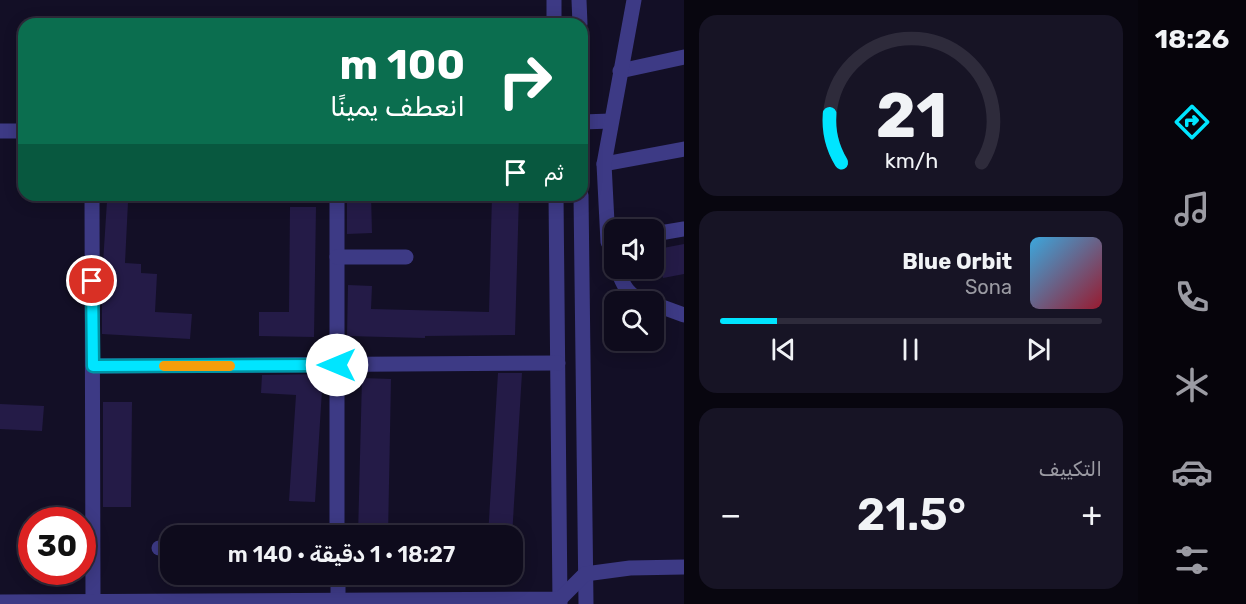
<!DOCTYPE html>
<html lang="ar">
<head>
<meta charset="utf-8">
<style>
	body { margin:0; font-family:Rubik,"Noto Naskh Arabic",sans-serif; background:#171425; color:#f1f3f6; direction:rtl; height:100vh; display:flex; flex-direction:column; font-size:22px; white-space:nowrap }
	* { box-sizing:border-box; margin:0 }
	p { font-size:20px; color:#9b9ba3 }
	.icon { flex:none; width:33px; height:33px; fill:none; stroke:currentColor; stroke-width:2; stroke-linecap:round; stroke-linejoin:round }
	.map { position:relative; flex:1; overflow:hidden; direction:ltr }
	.panel { display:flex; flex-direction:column; gap:15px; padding:15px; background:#08060f; width:454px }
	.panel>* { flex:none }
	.guide { position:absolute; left:18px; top:18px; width:570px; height:183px; border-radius:18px; box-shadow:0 3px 15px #0003,0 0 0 2px #2e2b3b; direction:rtl; background:#0b6e4f; color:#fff; overflow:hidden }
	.buttons { position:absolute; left:604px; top:219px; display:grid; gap:12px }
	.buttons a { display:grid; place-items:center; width:60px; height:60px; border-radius:12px; background:#0e0b1c; box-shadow:0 3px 15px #0003,0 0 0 2px #2e2b3b; font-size:30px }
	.speed { position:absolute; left:18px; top:507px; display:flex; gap:12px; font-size:30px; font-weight:700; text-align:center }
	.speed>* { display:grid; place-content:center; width:78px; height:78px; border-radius:50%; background:#0e0b1c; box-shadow:0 3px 15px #0003,0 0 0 2px #2e2b3b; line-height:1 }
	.speed .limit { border:9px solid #d22; background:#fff; color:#111 }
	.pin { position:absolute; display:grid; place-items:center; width:51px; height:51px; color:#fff; margin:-26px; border:3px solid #fff; border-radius:50%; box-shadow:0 2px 6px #0007 }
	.me { position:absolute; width:66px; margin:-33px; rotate:270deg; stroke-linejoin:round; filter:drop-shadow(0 0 4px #0008) }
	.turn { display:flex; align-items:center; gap:21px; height:126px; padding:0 24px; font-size:27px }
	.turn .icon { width:78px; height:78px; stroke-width:2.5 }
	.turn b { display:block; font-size:42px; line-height:51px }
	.then { display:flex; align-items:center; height:57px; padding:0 24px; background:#0003; gap:12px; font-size:22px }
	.big { font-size:45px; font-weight:600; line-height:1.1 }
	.panel .tile { flex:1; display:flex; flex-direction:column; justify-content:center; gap:9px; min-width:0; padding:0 21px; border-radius:18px; background:#171425 }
	.panel .dial { align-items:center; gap:0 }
	.dial svg { height:156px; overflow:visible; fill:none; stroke:#2e2b3b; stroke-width:7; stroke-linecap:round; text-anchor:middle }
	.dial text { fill:#f1f3f6; stroke:none }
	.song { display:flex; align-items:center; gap:18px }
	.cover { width:72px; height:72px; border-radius:9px; background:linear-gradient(135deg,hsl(200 70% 55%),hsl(350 70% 35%)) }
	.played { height:6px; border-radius:3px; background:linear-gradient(90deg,#00e5ff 15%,#2e2b3b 15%) }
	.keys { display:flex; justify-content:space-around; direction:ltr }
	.heat { display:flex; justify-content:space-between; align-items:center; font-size:33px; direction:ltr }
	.trip { position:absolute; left:160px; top:525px; width:363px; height:60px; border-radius:18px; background:#0e0b1c; box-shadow:0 3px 15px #0003,0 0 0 2px #2e2b3b; font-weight:600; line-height:60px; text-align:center; direction:rtl }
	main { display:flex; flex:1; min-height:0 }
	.menu { display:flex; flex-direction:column; width:108px; justify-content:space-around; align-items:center; background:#06040b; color:#9b9ba3 }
	.menu .icon { width:42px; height:42px }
	.menu .on { color:#00e5ff }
	.menu b { font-size:27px; color:#f1f3f6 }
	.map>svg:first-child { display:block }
	.building { fill:#241b47 }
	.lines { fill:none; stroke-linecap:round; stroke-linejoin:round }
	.minor { stroke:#3d3a85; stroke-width:15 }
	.route-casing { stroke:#0095a6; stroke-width:15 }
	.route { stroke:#00e5ff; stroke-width:10 }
	.slow { stroke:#f59e0b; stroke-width:10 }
</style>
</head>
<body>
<main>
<nav class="menu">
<b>18:26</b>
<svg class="icon on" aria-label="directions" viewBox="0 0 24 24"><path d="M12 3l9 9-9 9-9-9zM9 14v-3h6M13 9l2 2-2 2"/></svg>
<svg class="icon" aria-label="music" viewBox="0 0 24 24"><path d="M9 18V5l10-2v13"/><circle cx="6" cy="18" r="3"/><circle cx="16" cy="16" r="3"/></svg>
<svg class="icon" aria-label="phone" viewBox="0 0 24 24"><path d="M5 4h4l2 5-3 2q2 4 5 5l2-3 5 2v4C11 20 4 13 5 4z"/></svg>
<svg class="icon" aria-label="climate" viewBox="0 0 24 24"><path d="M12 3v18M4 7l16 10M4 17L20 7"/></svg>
<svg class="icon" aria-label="car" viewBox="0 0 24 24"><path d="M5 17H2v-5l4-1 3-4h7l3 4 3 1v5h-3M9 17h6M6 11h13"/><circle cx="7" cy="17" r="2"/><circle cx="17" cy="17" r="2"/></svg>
<svg class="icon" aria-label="filters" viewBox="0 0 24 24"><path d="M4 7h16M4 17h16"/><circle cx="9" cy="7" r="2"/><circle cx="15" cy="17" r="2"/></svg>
</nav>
<section class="panel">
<div class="tile dial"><svg viewBox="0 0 100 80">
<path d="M14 69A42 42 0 1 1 86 69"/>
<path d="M14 69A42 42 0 0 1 8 44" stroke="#00e5ff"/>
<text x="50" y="56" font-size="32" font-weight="700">21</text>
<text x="50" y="72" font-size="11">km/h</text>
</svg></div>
<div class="tile">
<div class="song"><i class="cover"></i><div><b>Blue Orbit</b><p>Sona</p></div></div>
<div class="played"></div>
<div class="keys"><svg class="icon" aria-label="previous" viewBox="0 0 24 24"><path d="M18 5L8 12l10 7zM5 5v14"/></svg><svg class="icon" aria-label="pause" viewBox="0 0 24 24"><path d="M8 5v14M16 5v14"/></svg><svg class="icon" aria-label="next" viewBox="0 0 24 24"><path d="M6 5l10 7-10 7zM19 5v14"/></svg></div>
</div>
<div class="tile"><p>التكييف</p>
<div class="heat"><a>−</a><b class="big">21.5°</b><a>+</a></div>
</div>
</section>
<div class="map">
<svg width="684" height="604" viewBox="0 0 684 604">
	<rect width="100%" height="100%" fill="#130f26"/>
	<!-- building -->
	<g class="building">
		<path d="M347,195H371L372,233L347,234Z"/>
		<path d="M492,195H519L515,335L425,336V338L347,336L348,285L372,286L371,309L489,312Z"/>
		<path d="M107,201L128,202L125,263L141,264V273L157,274L155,312L192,314L190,339L102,334V279Z"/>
		<path d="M290,207H316L314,337L259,336V312H289Z"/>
		<path d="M684,244V274L663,278L662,273L654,274V259L660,258L658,249Z"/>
		<path d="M498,373H522L512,536H488Z"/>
		<path d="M323,374L315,502L289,501L296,395L261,393L262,375Z"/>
		<path d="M362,378L391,379L388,536H358Z"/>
		<path d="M103,402H132L131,507H103Z"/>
		<path d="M0,404L44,406L42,431L0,429Z"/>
	</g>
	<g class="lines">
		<!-- minor -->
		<g class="minor">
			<path d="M554,0V24"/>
			<path d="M579,0L580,24"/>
			<path d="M620,71L684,57"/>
			<path d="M582,122L611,121"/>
			<path d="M0,131H24"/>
			<path d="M604,164L684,149"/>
			<path d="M92,195L93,604"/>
			<path d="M337,195V536"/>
			<path d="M556,195L560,603"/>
			<path d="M581,195L586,604"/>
			<path d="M654,234L684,229"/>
			<path d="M615,241L608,242L604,164L634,0"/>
			<path d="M337,257H406"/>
			<path d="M617,268C623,286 628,296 646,302"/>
			<path d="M654,304L684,315"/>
			<path d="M93,366L558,363"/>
			<path d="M159,548H171"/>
			<path d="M338,574V604"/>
			<path d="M0,602L560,599L585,574L630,568L684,567"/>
		</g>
	</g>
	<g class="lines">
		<!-- route casing -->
		<g class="route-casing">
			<path id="route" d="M92,281L93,366L337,365"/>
		</g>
		<!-- route -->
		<use href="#route" class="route"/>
		<!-- slow -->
		<path class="slow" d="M164,366H230"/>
	</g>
</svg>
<div class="buttons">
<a><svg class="icon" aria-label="sound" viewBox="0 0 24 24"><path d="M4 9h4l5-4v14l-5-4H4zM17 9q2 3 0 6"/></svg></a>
<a><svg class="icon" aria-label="search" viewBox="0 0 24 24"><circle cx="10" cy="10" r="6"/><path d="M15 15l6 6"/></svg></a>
</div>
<div class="speed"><div class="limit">30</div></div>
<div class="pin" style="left:92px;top:281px;background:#d93025"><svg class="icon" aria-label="arrive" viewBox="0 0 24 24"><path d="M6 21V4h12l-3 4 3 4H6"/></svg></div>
<svg class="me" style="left:337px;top:365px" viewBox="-20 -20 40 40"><circle r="19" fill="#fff"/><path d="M0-13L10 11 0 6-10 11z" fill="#00e5ff"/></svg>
<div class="trip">18:27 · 1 دقيقة · 140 m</div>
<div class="guide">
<div class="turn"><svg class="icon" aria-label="right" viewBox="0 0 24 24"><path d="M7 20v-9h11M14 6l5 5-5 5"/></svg><div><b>100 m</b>انعطف يمينًا</div></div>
<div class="then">ثم<svg class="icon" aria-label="arrive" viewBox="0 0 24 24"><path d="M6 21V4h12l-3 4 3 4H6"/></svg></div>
</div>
</div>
</main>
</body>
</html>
